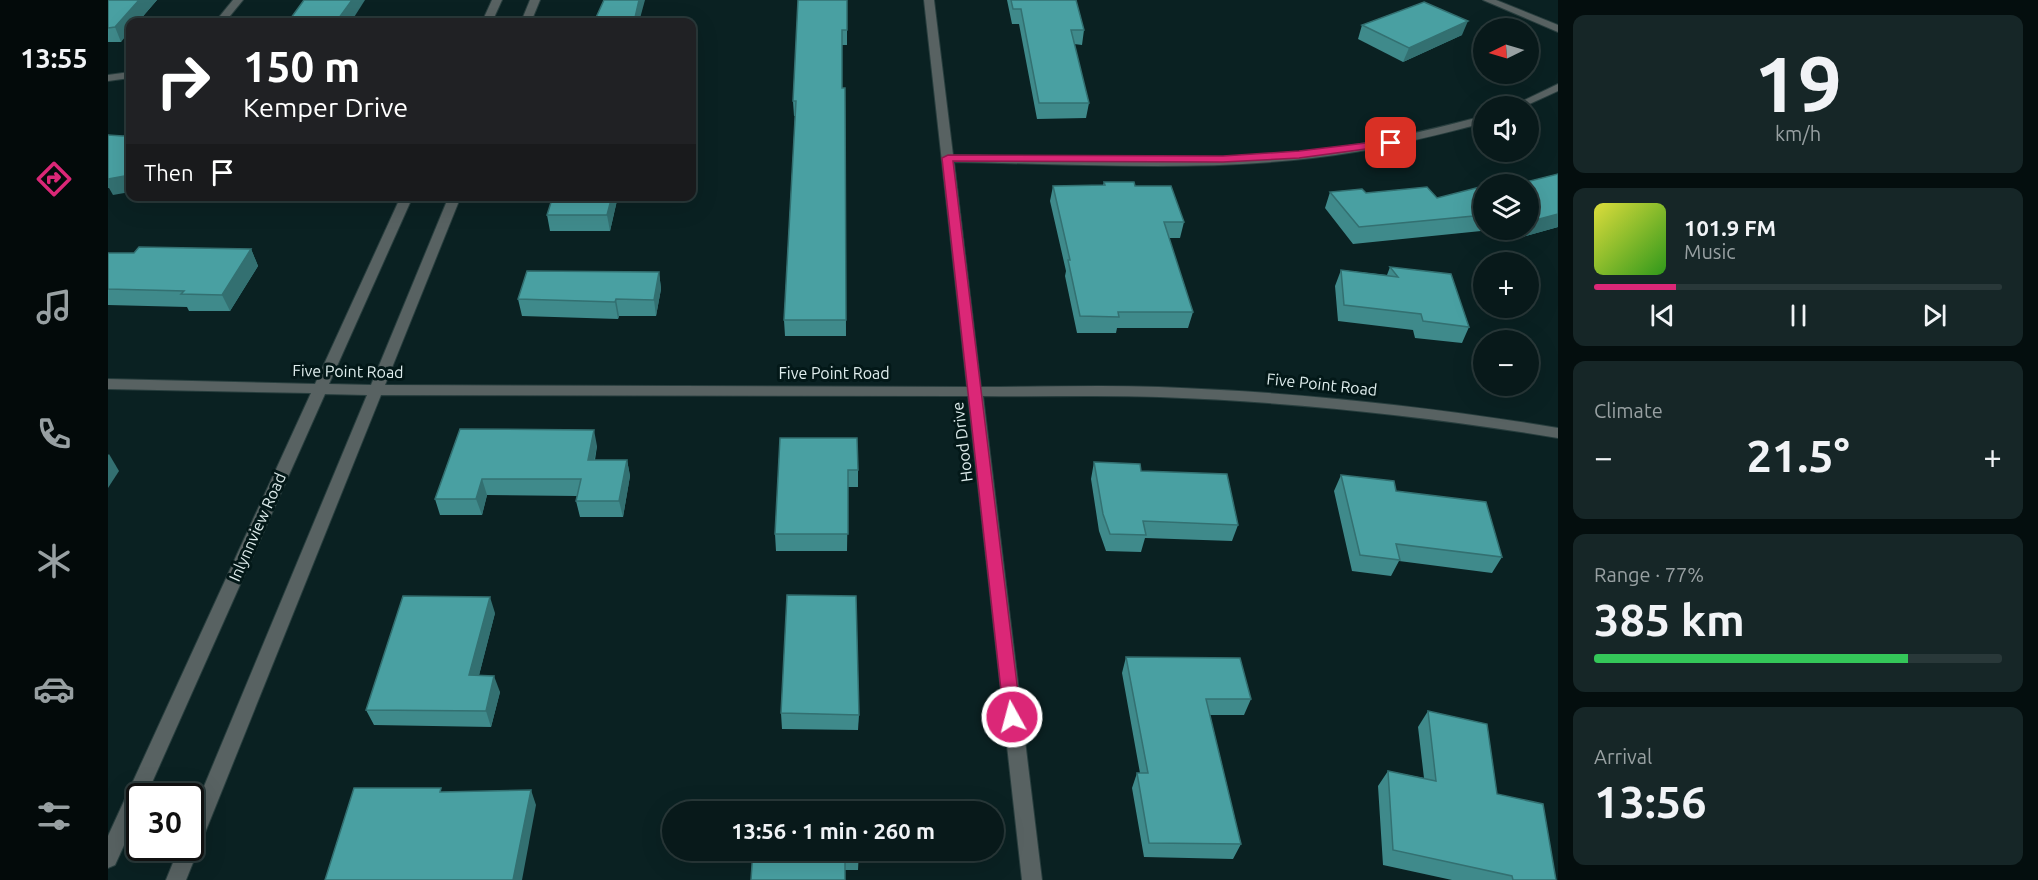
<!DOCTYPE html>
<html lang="en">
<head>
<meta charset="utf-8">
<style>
	body { margin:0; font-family:Ubuntu,sans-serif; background:#162627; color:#f1f3f6; height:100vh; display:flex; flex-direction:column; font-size:22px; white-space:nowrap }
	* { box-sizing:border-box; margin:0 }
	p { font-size:20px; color:#98a0a2 }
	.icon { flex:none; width:33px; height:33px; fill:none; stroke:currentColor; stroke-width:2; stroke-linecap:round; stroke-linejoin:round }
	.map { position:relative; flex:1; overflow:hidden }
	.drawer { display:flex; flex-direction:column; gap:15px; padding:15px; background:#040e0e; width:480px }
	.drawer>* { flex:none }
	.hud { position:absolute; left:18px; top:18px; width:570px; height:183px; border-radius:12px; box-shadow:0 6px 24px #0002,0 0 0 2px #293839; background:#202124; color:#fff; overflow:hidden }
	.needle { width:39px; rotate:265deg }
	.buttons { position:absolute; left:1365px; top:18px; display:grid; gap:12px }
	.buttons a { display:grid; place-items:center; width:66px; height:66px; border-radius:50%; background:#08191a; box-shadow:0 6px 24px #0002,0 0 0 2px #293839; font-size:30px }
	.speed { position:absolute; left:18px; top:783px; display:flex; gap:12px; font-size:30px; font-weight:700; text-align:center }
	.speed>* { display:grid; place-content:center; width:78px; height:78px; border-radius:50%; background:#08191a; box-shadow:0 6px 24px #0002,0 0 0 2px #293839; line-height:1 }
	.speed .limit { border:3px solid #111; border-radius:9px; background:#fff; color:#111 }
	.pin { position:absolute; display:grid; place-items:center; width:51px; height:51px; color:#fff; margin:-26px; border-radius:12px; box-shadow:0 3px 9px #0006 }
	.me { position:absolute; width:66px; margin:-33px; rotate:353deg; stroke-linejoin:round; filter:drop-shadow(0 0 4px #0008) }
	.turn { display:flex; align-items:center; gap:21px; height:126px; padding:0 18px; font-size:27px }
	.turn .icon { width:78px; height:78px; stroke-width:2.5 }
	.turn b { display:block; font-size:42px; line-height:51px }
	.then { display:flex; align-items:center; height:57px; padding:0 18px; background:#0003; gap:12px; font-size:22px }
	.big { font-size:45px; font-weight:700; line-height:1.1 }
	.drawer .widget { flex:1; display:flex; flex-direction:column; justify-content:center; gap:9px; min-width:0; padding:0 21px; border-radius:12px; background:#162627 }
	.drawer .dial { align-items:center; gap:0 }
	.dial b { font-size:78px; line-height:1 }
	.song { display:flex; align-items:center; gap:18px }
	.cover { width:72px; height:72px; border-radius:9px; background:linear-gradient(135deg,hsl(60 70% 55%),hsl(110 70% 35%)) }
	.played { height:6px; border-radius:3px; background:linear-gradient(90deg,#db2777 20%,#293839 20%) }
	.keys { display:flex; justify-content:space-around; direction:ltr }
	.heat { display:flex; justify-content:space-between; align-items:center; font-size:33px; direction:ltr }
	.charge { height:9px; border-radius:4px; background:linear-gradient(90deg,#34c759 77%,#293839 0) }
	.trip { position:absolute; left:554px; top:801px; width:342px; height:60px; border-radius:30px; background:#08191a; box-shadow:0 6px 24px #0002,0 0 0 2px #293839; font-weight:700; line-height:60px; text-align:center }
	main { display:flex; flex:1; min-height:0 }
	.tab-bar { display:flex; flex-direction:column; width:108px; justify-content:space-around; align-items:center; background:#030a0a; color:#98a0a2 }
	.tab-bar .icon { width:42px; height:42px }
	.tab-bar .selected { color:#db2777 }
	.tab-bar b { font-size:27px; color:#f1f3f6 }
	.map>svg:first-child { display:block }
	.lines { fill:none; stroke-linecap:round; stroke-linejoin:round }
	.minor-casing { stroke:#283e3e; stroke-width:2 }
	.minor { fill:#586262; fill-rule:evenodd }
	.wall { fill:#3f8a8b }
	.shaded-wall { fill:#337071 }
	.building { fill:#49a0a2; stroke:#337071; stroke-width:1.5 }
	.route { fill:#db2777; stroke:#8e194d; stroke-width:1.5 }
	.labels { text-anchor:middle; stroke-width:6; stroke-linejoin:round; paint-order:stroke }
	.street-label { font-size:16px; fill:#dfeded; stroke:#031818 }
</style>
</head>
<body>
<main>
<nav class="tab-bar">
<b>13:55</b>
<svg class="icon selected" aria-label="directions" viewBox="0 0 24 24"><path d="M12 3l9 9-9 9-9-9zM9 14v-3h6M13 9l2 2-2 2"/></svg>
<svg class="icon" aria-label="music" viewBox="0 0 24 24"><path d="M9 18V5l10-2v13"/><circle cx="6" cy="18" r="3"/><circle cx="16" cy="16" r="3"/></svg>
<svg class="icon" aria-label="phone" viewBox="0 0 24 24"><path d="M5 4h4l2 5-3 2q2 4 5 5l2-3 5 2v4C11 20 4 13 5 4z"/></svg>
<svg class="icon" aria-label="climate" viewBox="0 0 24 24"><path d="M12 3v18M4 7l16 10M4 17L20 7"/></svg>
<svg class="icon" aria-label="car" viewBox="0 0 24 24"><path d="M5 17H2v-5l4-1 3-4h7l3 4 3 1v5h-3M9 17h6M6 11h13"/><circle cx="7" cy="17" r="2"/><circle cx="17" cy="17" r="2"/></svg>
<svg class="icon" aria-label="filters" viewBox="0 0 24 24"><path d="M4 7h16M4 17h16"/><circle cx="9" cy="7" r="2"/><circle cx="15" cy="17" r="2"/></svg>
</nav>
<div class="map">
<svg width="1450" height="880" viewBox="0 0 1450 880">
	<rect width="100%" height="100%" fill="#0a2122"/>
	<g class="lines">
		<!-- minor casing -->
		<g class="minor-casing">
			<g id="minor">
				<path d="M125,0H135L117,22H107Z"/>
				<path d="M384,0H394L384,22H374Z"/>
				<path d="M422,0H432L423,22H413Z"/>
				<path d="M816,0H826L845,155C978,157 1114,167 1246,145C1290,138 1332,127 1376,116V123C1333,134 1290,145 1247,152C1115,174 978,164 846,162L873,387C933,387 992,385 1051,387C1185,392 1318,406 1450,428V438C1318,416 1186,402 1052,397C993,395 934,397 875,396L934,880H914L860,396L273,395L78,880H58L71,848H82V820L259,395L217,394L38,796H32V810L7,865L0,868V836L203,393L0,389V379L207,384L293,196H305L221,384L263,385L341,196H353L277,385L859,387Z"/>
				<path d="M1375,0H1388L1450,25V32Z"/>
				<path d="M22,72V78L0,81V75Z"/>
				<path d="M1450,84V91L1417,106H1404Z"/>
			</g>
		</g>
		<!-- minor -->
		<use href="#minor" class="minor"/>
	</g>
	<!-- wall -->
	<g class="wall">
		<path d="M0,0H49L30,22H22L13,42H0Z"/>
		<path d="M739,0V45H734V88H737L738,336H677L676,320L687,116H686L685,101Z"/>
		<path d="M899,0H968L976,30L974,45L966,44L981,103L978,118L929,119L911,24H904Z"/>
		<path d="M1254,25L1354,35L1295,62L1250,39Z"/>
		<path d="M1450,174V227L1411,238L1399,230H1420V184H1410Z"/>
		<path d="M996,182L1027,186L1076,222L1072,238H1061L1085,312L1080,328H1009L1008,333H969L957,276L958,271L942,201L945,186L995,185Z"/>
		<path d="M1376,186V230H1383L1245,244L1217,208L1222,192L1258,193L1329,198Z"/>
		<path d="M510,196L502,231H442L439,215Z"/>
		<path d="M143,249L150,266L122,311H81L79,307L0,305V253H26Z"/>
		<path d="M1282,267L1361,327L1354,343L1307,338L1305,330L1230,321L1227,286L1233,270L1279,275Z"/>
		<path d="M551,272L553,289L548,316H511L510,319L414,316L410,299Z"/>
		<path d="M352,429L489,446L487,460H519L522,476L515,517H472L468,501L469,496L379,495L374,515H332L327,499Z"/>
		<path d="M672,438L750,470V487H740L739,551H668L667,534Z"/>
		<path d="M986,462L1033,471L1130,525L1124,541L1037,538L1033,552L998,551L991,531L983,479Z"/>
		<path d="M1233,475L1288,491L1394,557L1384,573L1291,561L1283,576L1244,571L1226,491Z"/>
		<path d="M387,613L371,675L392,692L383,727L266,725L258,710Z"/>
		<path d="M1018,657L1143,699L1136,715H1102L1133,844L1125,859L1036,857L1024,788L1029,773H1032L1014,673Z"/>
		<path d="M1320,711L1389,794L1448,880H1344L1275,865L1270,786L1280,771L1316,778L1310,727Z"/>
		<path d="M673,713L751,715L750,730L674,729Z"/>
		<path d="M610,850H751L750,870H737L644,855H611Z"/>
	</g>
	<!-- shaded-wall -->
	<g class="shaded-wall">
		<path d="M31,0H49L30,22H22V31L13,42L7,27Z"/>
		<path d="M244,0H257L243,22H228Z"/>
		<path d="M531,0H537L531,22H526Z"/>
		<path d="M1360,21L1354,35L1295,62L1301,48Z"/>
		<path d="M0,175H22V192L5,195L1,188H0Z"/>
		<path d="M504,196H510L502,231L499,215Z"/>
		<path d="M1450,214V227L1411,238L1415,230H1420V222Z"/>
		<path d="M143,249L150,266L122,311L114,295Z"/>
		<path d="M551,272L553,289L548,316L546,300Z"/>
		<path d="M508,299L511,316L510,319L507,302Z"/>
		<path d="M486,430L489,446L483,476L480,460Z"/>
		<path d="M1,454L11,471L0,488V455Z"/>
		<path d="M519,460L522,476L515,517L511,501Z"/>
		<path d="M374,479L379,495L374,515L368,499Z"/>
		<path d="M382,597L387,613L367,691L361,675Z"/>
		<path d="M386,676L392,692L383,727L378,711Z"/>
		<path d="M423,790L428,805L414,880H405Z"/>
	</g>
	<!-- building -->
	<g class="building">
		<path d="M0,0H31L7,27L0,28Z"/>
		<path d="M196,0H244L228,22H180Z"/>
		<path d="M496,0H531L526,22H486Z"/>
		<path d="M690,0H739V30H734V88H737L738,320H676L688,101H685Z"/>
		<path d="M903,0H968L976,30H963L981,103H931L913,9H905Z"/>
		<path d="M1316,2L1360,21L1301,48L1254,25Z"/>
		<path d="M0,135L15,136L22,135V175L0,179Z"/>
		<path d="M1450,174V214L1420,222V184H1410Z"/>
		<path d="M1402,179L1409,184H1381Z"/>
		<path d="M996,182H1026L1027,186H1063L1076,222H1056L1085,312H1010L1011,317L972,316L960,260H962L945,186L997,185Z"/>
		<path d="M1376,186V215L1251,227L1222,192L1254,189L1258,193L1319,187L1329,198Z"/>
		<path d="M445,196H504L499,215H439Z"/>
		<path d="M31,247L143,249L114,295L73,294L76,291L0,289V253H26Z"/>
		<path d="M1282,267L1343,274L1361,327L1315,321L1313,314L1236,305L1233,270L1290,277Z"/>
		<path d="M419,271L551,272L546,300L508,299L507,302L410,299Z"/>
		<path d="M352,429L486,430L480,460H519L511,501H468L473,479H374L368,499H327Z"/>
		<path d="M672,438H749L750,470H740V534H667Z"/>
		<path d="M986,462L1032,464L1033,471L1119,474L1130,525L1035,521L1038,535L1002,534L995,514Z"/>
		<path d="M1233,475L1286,481L1288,491L1378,502L1394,557L1288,544L1292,560L1252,555Z"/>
		<path d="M679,595L748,596L751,715L673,713Z"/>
		<path d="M295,596L382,597L361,675L386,676L378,711L258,710Z"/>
		<path d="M1018,657L1132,658L1143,699H1098L1133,844L1041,843L1029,773H1040Z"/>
		<path d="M1320,711L1379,724L1389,794L1435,804L1448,880H1405L1404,876L1285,850L1280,771L1328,781Z"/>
		<path d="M246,788H333L332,792L423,790L405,880H217Z"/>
		<path d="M612,800H750V812H611Z"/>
		<path d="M645,850H751V856L737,855V880H643Z"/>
	</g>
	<!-- route -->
	<path class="route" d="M1283,140L1287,141V145L1191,158L1115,162L845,161L913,717L910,722L904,724L899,722L896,717L834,158L840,155L1115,156L1191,151Z"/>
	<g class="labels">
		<!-- street labels -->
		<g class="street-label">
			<text transform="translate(240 371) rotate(1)" y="6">Five Point Road</text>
			<text x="726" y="379">Five Point Road</text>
			<text transform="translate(1214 384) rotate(6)" y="6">Five Point Road</text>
			<text transform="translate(854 442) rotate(-97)" y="6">Hood Drive</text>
			<text transform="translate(149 527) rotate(-66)" y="6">Inlynnview Road</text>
		</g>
	</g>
</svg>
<div class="buttons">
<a><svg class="needle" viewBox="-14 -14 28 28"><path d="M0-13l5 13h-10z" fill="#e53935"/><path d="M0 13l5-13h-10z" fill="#98a0a2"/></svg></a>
<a><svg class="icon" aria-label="sound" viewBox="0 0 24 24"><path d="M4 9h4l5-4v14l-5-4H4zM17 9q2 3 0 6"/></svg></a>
<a><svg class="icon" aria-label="layers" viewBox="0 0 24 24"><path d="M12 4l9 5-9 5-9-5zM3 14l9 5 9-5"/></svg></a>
<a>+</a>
<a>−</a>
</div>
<div class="speed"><div class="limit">30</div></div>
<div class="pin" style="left:1283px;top:143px;background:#d93025"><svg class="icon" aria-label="arrive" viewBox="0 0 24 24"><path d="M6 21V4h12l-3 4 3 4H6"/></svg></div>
<svg class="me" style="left:904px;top:717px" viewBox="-20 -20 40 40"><circle r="17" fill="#db2777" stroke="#fff" stroke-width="3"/><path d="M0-11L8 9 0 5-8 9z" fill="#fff"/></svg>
<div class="trip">13:56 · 1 min · 260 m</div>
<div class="hud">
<div class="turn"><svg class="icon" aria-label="right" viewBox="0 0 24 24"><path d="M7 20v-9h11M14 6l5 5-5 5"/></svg><div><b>150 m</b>Kemper Drive</div></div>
<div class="then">Then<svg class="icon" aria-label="arrive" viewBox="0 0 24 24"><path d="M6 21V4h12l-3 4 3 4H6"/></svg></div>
</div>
</div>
<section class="drawer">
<div class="widget dial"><b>19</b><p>km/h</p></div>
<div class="widget">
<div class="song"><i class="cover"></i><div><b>101.9 FM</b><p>Music</p></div></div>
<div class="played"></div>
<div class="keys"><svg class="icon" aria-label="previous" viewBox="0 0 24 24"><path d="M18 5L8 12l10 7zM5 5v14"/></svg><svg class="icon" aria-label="pause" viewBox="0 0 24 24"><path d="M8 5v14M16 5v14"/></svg><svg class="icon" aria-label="next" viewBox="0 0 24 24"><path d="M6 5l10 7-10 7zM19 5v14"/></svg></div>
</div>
<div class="widget"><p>Climate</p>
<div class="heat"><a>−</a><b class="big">21.5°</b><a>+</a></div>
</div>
<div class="widget"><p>Range · 77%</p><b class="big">385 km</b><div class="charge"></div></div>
<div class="widget"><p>Arrival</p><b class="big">13:56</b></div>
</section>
</main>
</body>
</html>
